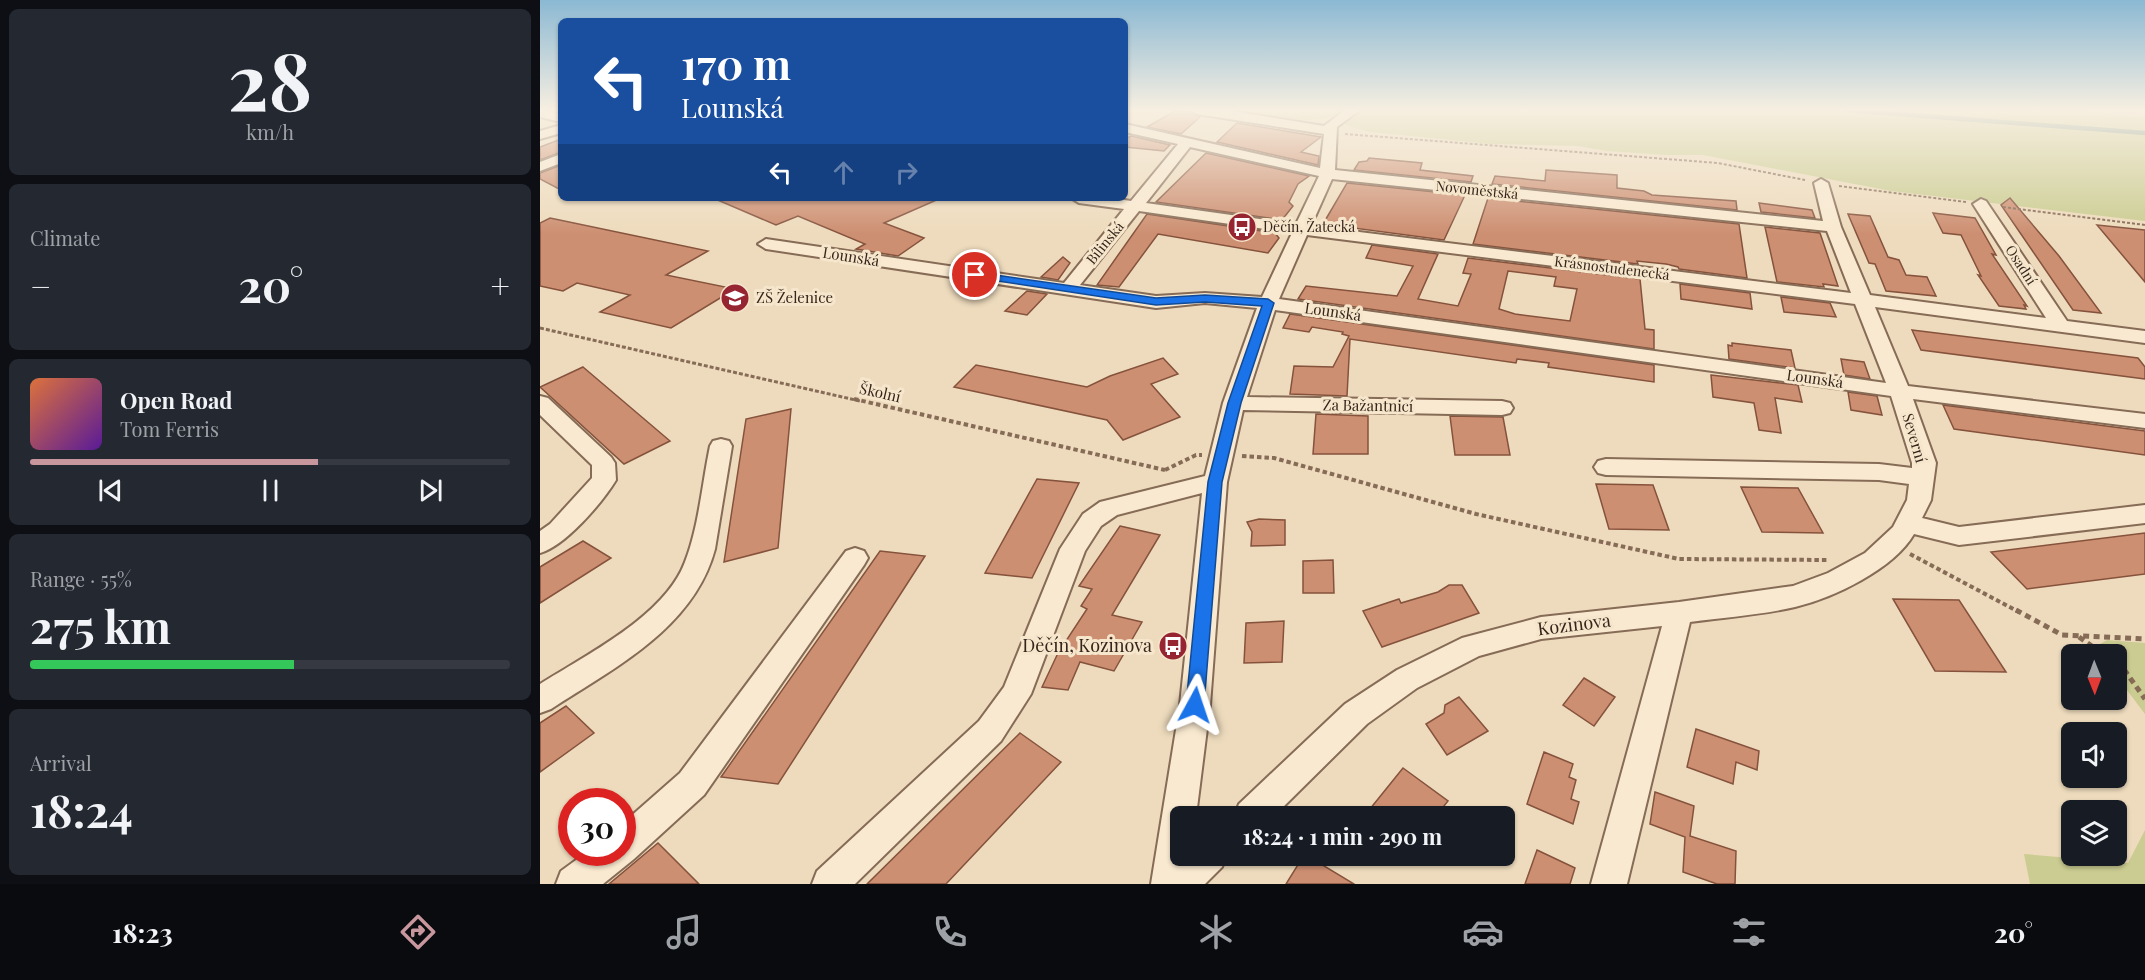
<!DOCTYPE html>
<html lang="en">
<head>
<meta charset="utf-8">
<style>
	body { margin:0; font-family:"Playfair Display",serif; background:#242831; color:#f1f3f6; height:100vh; display:flex; flex-direction:column; font-size:22px; white-space:nowrap }
	* { box-sizing:border-box; margin:0 }
	p { font-size:20px; color:#9ea1a6 }
	.icon { flex:none; width:33px; height:33px; fill:none; stroke:currentColor; stroke-width:2; stroke-linecap:round; stroke-linejoin:round }
	.map { position:relative; flex:1; overflow:hidden }
	.drawer { display:flex; flex-direction:column; gap:9px; padding:9px; background:#0d0f14; width:540px }
	.drawer>* { flex:none }
	.banner { position:absolute; left:18px; top:18px; width:570px; height:183px; border-radius:9px; box-shadow:0 2px 4px #0004; background:#1a4fa0; color:#fff; overflow:hidden }
	.needle { width:39px; rotate:179deg }
	.buttons { position:absolute; left:1521px; top:644px; display:grid; gap:12px }
	.buttons a { display:grid; place-items:center; width:66px; height:66px; border-radius:9px; background:#171b24; box-shadow:0 2px 4px #0004; font-size:30px }
	.speed { position:absolute; left:18px; top:788px; display:flex; gap:12px; font-size:30px; font-weight:700; text-align:center }
	.speed>* { display:grid; place-content:center; width:78px; height:78px; border-radius:50%; background:#171b24; box-shadow:0 2px 4px #0004; line-height:1 }
	.speed .limit { border:9px solid #d22; background:#fff; color:#111 }
	.pin { position:absolute; display:grid; place-items:center; width:51px; height:51px; color:#fff; margin:-26px; border:3px solid #fff; border-radius:50%; box-shadow:0 2px 6px #0007 }
	.me { position:absolute; width:66px; margin:-33px; rotate:5deg; stroke-linejoin:round; filter:drop-shadow(0 0 4px #0008) }
	.turn { display:flex; align-items:center; gap:21px; height:126px; padding:0 24px; font-size:27px }
	.turn .icon { width:78px; height:78px; stroke-width:2.5 }
	.turn b { display:block; font-size:42px; line-height:51px }
	.lanes { display:flex; align-items:center; height:57px; padding:0 24px; background:#0003; justify-content:center; gap:30px; direction:ltr }
	.lanes .off { opacity:.35 }
	.big { font-size:45px; font-weight:700; line-height:1.1 }
	.drawer .tile { flex:1; display:flex; flex-direction:column; justify-content:center; gap:9px; min-width:0; padding:0 21px; border-radius:9px; background:#242831 }
	.drawer .dial { align-items:center; gap:0 }
	.dial b { font-size:78px; line-height:1 }
	.song { display:flex; align-items:center; gap:18px }
	.cover { width:72px; height:72px; border-radius:9px; background:linear-gradient(135deg,hsl(20 70% 55%),hsl(270 70% 35%)) }
	.played { height:6px; border-radius:3px; background:linear-gradient(90deg,#c8969d 60%,#363941 60%) }
	.keys { display:flex; justify-content:space-around; direction:ltr }
	.heat { display:flex; justify-content:space-between; align-items:center; font-size:33px; direction:ltr }
	.charge { height:9px; border-radius:4px; background:linear-gradient(90deg,#34c759 55%,#363941 0) }
	.trip { position:absolute; left:630px; top:806px; width:345px; height:60px; border-radius:9px; background:#171b24; box-shadow:0 2px 4px #0004; font-weight:700; line-height:60px; text-align:center }
	.menu { display:flex; height:96px; justify-content:space-around; align-items:center; background:#090b0e; color:#9ea1a6 }
	.menu .icon { width:42px; height:42px }
	.menu .current { color:#c8969d }
	.menu b { font-size:27px; color:#f1f3f6 }
	main { display:flex; flex:1; min-height:0 }
	.map>svg:first-child { display:block }
	.green { fill:#cacc91 }
	.lines { fill:none; stroke-linecap:round; stroke-linejoin:round }
	.stream { stroke:#688d80; stroke-width:4.5 }
	.building { fill:#cd8f72; stroke:#85523c; stroke-width:1.5; fill-rule:evenodd }
	.minor-casing { stroke:#866b56; stroke-width:4 }
	.path-far3 { stroke:#866b56; stroke-width:2; stroke-dasharray:3 2; stroke-linecap:butt }
	.path-far2 { stroke:#866b56; stroke-width:3; stroke-dasharray:4 2; stroke-linecap:butt }
	.path-far1 { stroke:#866b56; stroke-width:4; stroke-dasharray:4.5 3; stroke-linecap:butt }
	.path { stroke:#866b56; stroke-width:5; stroke-dasharray:6 4.5; stroke-linecap:butt }
	.minor { fill:#f9e9d0; fill-rule:evenodd }
	.route { fill:#1a73e8; stroke:#114b97; stroke-width:1.5 }
	.labels { text-anchor:middle; stroke-width:6; stroke-linejoin:round; paint-order:stroke }
	.far-street-label { font-size:14px; fill:#35251b; stroke:#f6e6cc }
	.far-poi-label { font-size:14px; fill:#35251b; stroke:#f6e6cc; text-anchor:start }
	.street-label { font-size:15px; fill:#35251b; stroke:#f6e6cc }
	.poi-label { font-size:15px; fill:#35251b; stroke:#f6e6cc; text-anchor:start }
	.near-street-label { font-size:18px; fill:#35251b; stroke:#f6e6cc }
	.near-poi-label { font-size:18px; fill:#35251b; stroke:#f6e6cc; text-anchor:end }
</style>
</head>
<body>
<main>
<section class="drawer">
<div class="tile dial"><b>28</b><p>km/h</p></div>
<div class="tile"><p>Climate</p>
<div class="heat"><a>−</a><b class="big">20°</b><a>+</a></div>
</div>
<div class="tile">
<div class="song"><i class="cover"></i><div><b>Open Road</b><p>Tom Ferris</p></div></div>
<div class="played"></div>
<div class="keys"><svg class="icon" aria-label="previous" viewBox="0 0 24 24"><path d="M18 5L8 12l10 7zM5 5v14"/></svg><svg class="icon" aria-label="pause" viewBox="0 0 24 24"><path d="M8 5v14M16 5v14"/></svg><svg class="icon" aria-label="next" viewBox="0 0 24 24"><path d="M6 5l10 7-10 7zM19 5v14"/></svg></div>
</div>
<div class="tile"><p>Range · 55%</p><b class="big">275 km</b><div class="charge"></div></div>
<div class="tile"><p>Arrival</p><b class="big">18:24</b></div>
</section>
<div class="map">
<svg width="1605" height="884" viewBox="0 0 1605 884">
	<rect width="100%" height="100%" fill="#eedbbd"/>
	<!-- green -->
	<g class="green">
		<path d="M821,110H1546L1605,117V221L1351,191L1163,155H1126L1067,151L1037,146L952,144L829,132L806,125L804,122Z"/>
		<path d="M699,111H807C774,128 734,116 699,111Z"/>
		<path d="M1567,640L1605,643V714L1577,677L1576,654H1559L1555,647Z"/>
		<path d="M1605,830V884H1490L1484,854L1588,863Z"/>
	</g>
	<g class="lines">
		<!-- stream -->
		<path class="stream" d="M1306,110L1605,133"/>
	</g>
	<!-- building -->
	<g class="building">
		<path d="M635,111L650,112L660,117L641,134L607,127Z"/>
		<path d="M697,123L781,137L761,152L779,156L778,165L677,142Z"/>
		<path d="M591,136L630,145L624,151L585,147V139Z"/>
		<path d="M21,139V152L0,160V147Z"/>
		<path d="M666,153L769,176L758,184L749,202L753,206L742,220L616,202Z"/>
		<path d="M829,158L882,163L880,170L933,176L931,182L814,170L819,162L827,161Z"/>
		<path d="M21,165V190L0,179V173Z"/>
		<path d="M1006,170L1077,175V188L1104,191L1112,195L1196,201L1197,210L952,184L955,176L1005,181Z"/>
		<path d="M807,183L925,195L904,240L783,224Z"/>
		<path d="M173,198H401L344,223L384,238L358,256L316,249L325,244L258,216L236,225Z"/>
		<path d="M948,198L1199,224L1207,278L1139,269L1138,267L1126,264L1097,261L1098,264L933,244Z"/>
		<path d="M1470,198L1519,256L1561,313L1533,310L1461,205Z"/>
		<path d="M1219,203L1272,210L1275,218L1221,212Z"/>
		<path d="M1393,213L1435,218L1456,255L1452,254L1487,306L1484,305L1486,309L1459,306L1438,275L1441,276L1421,235L1403,233Z"/>
		<path d="M607,214L735,233L739,238L728,253L618,234L579,287L557,285Z"/>
		<path d="M1308,214L1330,216L1348,257L1359,260L1366,275L1387,277L1396,296L1346,291L1335,264L1329,263Z"/>
		<path d="M10,218L168,251L126,275L195,289L131,328L60,312L90,295L37,283L23,291L0,286V223Z"/>
		<path d="M1557,225L1605,230V282Z"/>
		<path d="M1225,227L1280,233L1298,286L1283,284L1284,287L1237,282Z"/>
		<path d="M832,245L898,254L878,299L918,306L931,274L923,273L928,258L1100,279L1105,329L1114,330V349L758,299L766,286L857,296L873,266L826,258ZM968,271L1016,277L1014,286L1037,289L1030,321L975,314L959,309Z"/>
		<path d="M523,257L530,263L518,280L501,277Z"/>
		<path d="M1140,284L1210,293L1212,309L1141,299Z"/>
		<path d="M487,291L507,294L487,315L465,311Z"/>
		<path d="M1241,297L1290,303L1296,317L1244,312Z"/>
		<path d="M750,314L1114,365V382L1008,367L1009,363L977,359L976,363L810,339L807,396L750,394L754,366L793,367L809,336L802,334L803,332L772,327L769,332L743,328Z"/>
		<path d="M1372,330L1598,358L1605,367V379L1381,350Z"/>
		<path d="M1192,343L1251,350L1255,368L1189,359L1188,345L1192,346Z"/>
		<path d="M623,358L638,374L611,384L640,417L583,440L567,420L414,387L436,365L547,387L570,376Z"/>
		<path d="M1301,359L1324,362L1330,379L1304,375Z"/>
		<path d="M43,367L130,441L84,464L0,387Z"/>
		<path d="M1171,375L1258,385L1262,402L1235,398L1241,433L1219,430L1214,403L1173,397Z"/>
		<path d="M1308,392L1337,396L1342,415L1311,410Z"/>
		<path d="M1403,405L1605,431V455L1414,429Z"/>
		<path d="M251,409L238,548L184,562L206,419Z"/>
		<path d="M776,414L828,416V454H773Z"/>
		<path d="M910,416L963,417L970,455H915Z"/>
		<path d="M497,479L539,483L492,578L445,573Z"/>
		<path d="M1056,484L1113,485L1129,530L1069,529Z"/>
		<path d="M1201,487L1258,488L1283,533L1222,532Z"/>
		<path d="M719,519L745,520V545L711,546L712,532L707,522Z"/>
		<path d="M580,526L620,535L572,615L602,622L574,671L540,662L528,690L502,687L518,653L547,609L541,606L552,589L539,586Z"/>
		<path d="M1605,533V574L1487,589L1451,552Z"/>
		<path d="M43,541L71,558L0,603V567Z"/>
		<path d="M340,551L385,556L238,784L181,777Z"/>
		<path d="M793,560L794,593H763V561Z"/>
		<path d="M909,585H922L939,613L842,647L823,611L859,599L861,603L898,592Z"/>
		<path d="M1353,599L1419,600L1466,672L1395,671Z"/>
		<path d="M744,621L742,662L704,663L706,623Z"/>
		<path d="M1044,678L1075,697L1054,726L1023,705Z"/>
		<path d="M919,697L948,731L907,755L886,724L904,713L905,705Z"/>
		<path d="M26,706L54,733L0,772V723Z"/>
		<path d="M1156,729L1219,751L1217,770L1196,762L1193,784L1147,767Z"/>
		<path d="M480,733L521,762L406,884H327Z"/>
		<path d="M1004,752L1033,764L1029,777L1036,780L1031,799L1039,802L1033,824L987,804Z"/>
		<path d="M863,768L908,801L896,816H839L830,809Z"/>
		<path d="M1115,792L1154,806L1150,836L1196,851L1195,884H1177L1143,872L1145,837L1110,824Z"/>
		<path d="M118,843L159,884H69Z"/>
		<path d="M997,850L1035,868L1030,884H985Z"/>
		<path d="M764,855H766L814,884H746Z"/>
	</g>
	<g class="lines">
		<!-- minor casing -->
		<g class="minor-casing">
			<g id="minor">
				<path d="M0,110L21,114V122L0,117Z"/>
				<path d="M651,110H685L784,126L805,110H820L797,127L795,170L1283,221L1274,183L1281,179L1288,183L1301,227L1330,295L1506,318L1433,204L1441,199L1446,201L1527,321L1605,331V343L1335,307L1368,386L1605,414V428L1373,399L1396,463L1391,500L1382,518L1419,527L1605,505V523L1419,545L1374,534C1354,569 1293,598 1255,607C1221,615 1185,617 1150,622L1087,884H1051L1122,626L1001,639L939,656L877,688L827,724L734,816H694L699,804L805,704L857,670L922,638L1001,617L1139,602L1253,586L1288,573L1325,553L1353,527L1367,500L1369,484L1339,480L1066,475L1058,473L1054,467L1058,461L1066,459L1339,464L1372,468V463L1351,396L735,310L707,397L962,401L970,403L973,408L970,413L962,415L703,410L687,482L670,705L656,816H640V855H687L682,867L665,884H611L640,705L662,493L577,515L561,526L545,551L491,694L461,741L315,884H272L277,871L439,721L464,687L520,549L543,514L560,502L665,476L683,403L717,308L665,303L616,308L226,249L218,244L226,239L524,283L584,209L539,203L531,198H571L591,201L638,144L585,132V124L780,168L784,134L657,114ZM650,147L779,176L756,224L606,203ZM792,179L1287,231L1311,293L771,226ZM599,211L752,233L722,297L665,293L616,296L540,285ZM767,235L1315,304L1346,383L739,299Z"/>
				<path d="M21,125V133L0,139V131Z"/>
				<path d="M21,154V163L0,171V162Z"/>
				<path d="M0,396L8,398L71,457L75,463L76,480C62,503 25,546 0,553V531L10,524L52,478V465L0,415Z"/>
				<path d="M181,439L189,441L192,446L175,549C154,628 74,668 11,709L0,713V684C46,655 125,616 145,562C159,526 162,484 170,446L173,441Z"/>
				<path d="M315,548L324,551L328,558L324,565L164,795L94,859L63,884H16L21,871L47,852H82V824L140,773L306,551Z"/>
			</g>
		</g>
		<!-- path-far3 -->
		<g class="path-far3">
			<path d="M805,134L1178,163L1265,180"/>
			<path d="M1299,186L1426,202"/>
			<path d="M1463,207L1605,225"/>
		</g>
		<!-- path-far2 -->
		<path class="path-far2" d="M0,328L320,401"/>
		<!-- path-far1 -->
		<g class="path-far1">
			<path d="M314,399L625,470"/>
			<path d="M702,456L734,458L936,514L1139,559L1288,560"/>
			<path d="M625,470L656,455H662"/>
			<path d="M1370,554L1479,612"/>
		</g>
		<!-- path -->
		<g class="path">
			<path d="M1476,610L1522,635L1605,639"/>
			<path d="M1539,637L1563,654"/>
			<path d="M1576,663L1583,668L1605,699"/>
		</g>
		<!-- minor -->
		<use href="#minor" class="minor"/>
	</g>
	<!-- sky -->
	<linearGradient id="sky" x2="0" y2="1"><stop stop-color="#8bb8d3"/><stop offset="0.47" stop-color="#f7efe1"/><stop offset="1" stop-color="#f7efe1" stop-opacity="0"/></linearGradient>
	<rect width="1605" height="234" fill="url(#sky)"/>
	<!-- route -->
	<path class="route" d="M435,272L616,298L665,295L728,299L734,303L701,403L682,482L664,705L661,711L655,713L648,711L646,705L668,482L688,403L722,306L665,302L616,305L431,277L430,275Z"/>
	<!-- icons -->
	<defs>
		<g id="bus-disc" transform="scale(1.5)"><circle r="9.5" fill="#962531" stroke="#f6e6cc"/><path d="M-5-6H5V4H4V6H2V4H-2V6H-4V4H-5ZM-3.5-4V0h7V-4ZM-3.5 1.2v1.5H-2V1.2ZM2 1.2v1.5H3.5V1.2Z" fill="#fff"/></g>
		<g id="school-disc" transform="scale(1.5)"><circle r="9.5" fill="#962531" stroke="#f6e6cc"/><path d="M0-5L7-2L0 1L-7-2ZM-4 1L0 2.5L4 1V4Q0 6-4 4Z" fill="#fff"/></g>
	</defs>
	<g fill-rule="evenodd">
		<use href="#bus-disc" x="702" y="227"/>
		<use href="#school-disc" x="195" y="298"/>
		<use href="#bus-disc" x="633" y="646"/>
	</g>
	<g class="labels">
		<!-- far-street labels -->
		<g class="far-street-label">
			<text transform="translate(937 190) rotate(6)" y="5">Novoměstská</text>
			<text transform="translate(565 243) rotate(-51)" y="5">Bílinská</text>
			<text transform="translate(1481 265) rotate(57)" y="5">Osadní</text>
			<text transform="translate(1072 268) rotate(7)" y="5">Krásnostudenecká</text>
		</g>
		<!-- far-poi labels -->
		<g class="far-poi-label">
			<text x="723" y="232">Děčín, Žatecká</text>
		</g>
		<!-- street labels -->
		<g class="street-label">
			<text transform="translate(311 257) rotate(9)" y="5">Lounská</text>
			<text transform="translate(793 312) rotate(8)" y="5">Lounská</text>
			<text transform="translate(1275 379) rotate(8)" y="5">Lounská</text>
			<text transform="translate(340 393) rotate(13)" y="5">Školní</text>
			<text transform="translate(828 406) rotate(1)" y="5">Za Bažantnicí</text>
			<text transform="translate(1374 438) rotate(74)" y="5">Severní</text>
		</g>
		<!-- poi labels -->
		<g class="poi-label">
			<text x="216" y="303">ZŠ Želenice</text>
		</g>
		<!-- near-street labels -->
		<g class="near-street-label">
			<text transform="translate(1034 625) rotate(-7)" y="6">Kozinova</text>
		</g>
		<!-- near-poi labels -->
		<g class="near-poi-label">
			<text x="612" y="652">Děčín, Kozinova</text>
		</g>
	</g>
</svg>
<div class="buttons">
<a><svg class="needle" viewBox="-14 -14 28 28"><path d="M0-13l5 13h-10z" fill="#e53935"/><path d="M0 13l5-13h-10z" fill="#9ea1a6"/></svg></a>
<a><svg class="icon" aria-label="sound" viewBox="0 0 24 24"><path d="M4 9h4l5-4v14l-5-4H4zM17 9q2 3 0 6"/></svg></a>
<a><svg class="icon" aria-label="layers" viewBox="0 0 24 24"><path d="M12 4l9 5-9 5-9-5zM3 14l9 5 9-5"/></svg></a>
</div>
<div class="speed"><div class="limit">30</div></div>
<div class="pin" style="left:435px;top:275px;background:#d93025"><svg class="icon" aria-label="arrive" viewBox="0 0 24 24"><path d="M6 21V4h12l-3 4 3 4H6"/></svg></div>
<svg class="me" style="left:655px;top:705px" viewBox="-20 -20 40 40"><path d="M0-17L14 15 0 8-14 15z" fill="#1a73e8" stroke="#fff" stroke-width="4"/></svg>
<div class="trip">18:24 · 1 min · 290 m</div>
<div class="banner">
<div class="turn"><svg class="icon" aria-label="left" viewBox="0 0 24 24"><path d="M17 20v-9H6M10 6l-5 5 5 5"/></svg><div><b>170 m</b>Lounská</div></div>
<div class="lanes"><svg class="icon" aria-label="left" viewBox="0 0 24 24"><path d="M17 20v-9H6M10 6l-5 5 5 5"/></svg><svg class="icon off" aria-label="ahead" viewBox="0 0 24 24"><path d="M12 20V5M6 11l6-6 6 6"/></svg><svg class="icon off" aria-label="right" viewBox="0 0 24 24"><path d="M7 20v-9h11M14 6l5 5-5 5"/></svg></div>
</div>
</div>
</main>
<nav class="menu">
<b>18:23</b>
<svg class="icon current" aria-label="directions" viewBox="0 0 24 24"><path d="M12 3l9 9-9 9-9-9zM9 14v-3h6M13 9l2 2-2 2"/></svg>
<svg class="icon" aria-label="music" viewBox="0 0 24 24"><path d="M9 18V5l10-2v13"/><circle cx="6" cy="18" r="3"/><circle cx="16" cy="16" r="3"/></svg>
<svg class="icon" aria-label="phone" viewBox="0 0 24 24"><path d="M5 4h4l2 5-3 2q2 4 5 5l2-3 5 2v4C11 20 4 13 5 4z"/></svg>
<svg class="icon" aria-label="climate" viewBox="0 0 24 24"><path d="M12 3v18M4 7l16 10M4 17L20 7"/></svg>
<svg class="icon" aria-label="car" viewBox="0 0 24 24"><path d="M5 17H2v-5l4-1 3-4h7l3 4 3 1v5h-3M9 17h6M6 11h13"/><circle cx="7" cy="17" r="2"/><circle cx="17" cy="17" r="2"/></svg>
<svg class="icon" aria-label="filters" viewBox="0 0 24 24"><path d="M4 7h16M4 17h16"/><circle cx="9" cy="7" r="2"/><circle cx="15" cy="17" r="2"/></svg>
<b>20°</b>
</nav>
</body>
</html>
